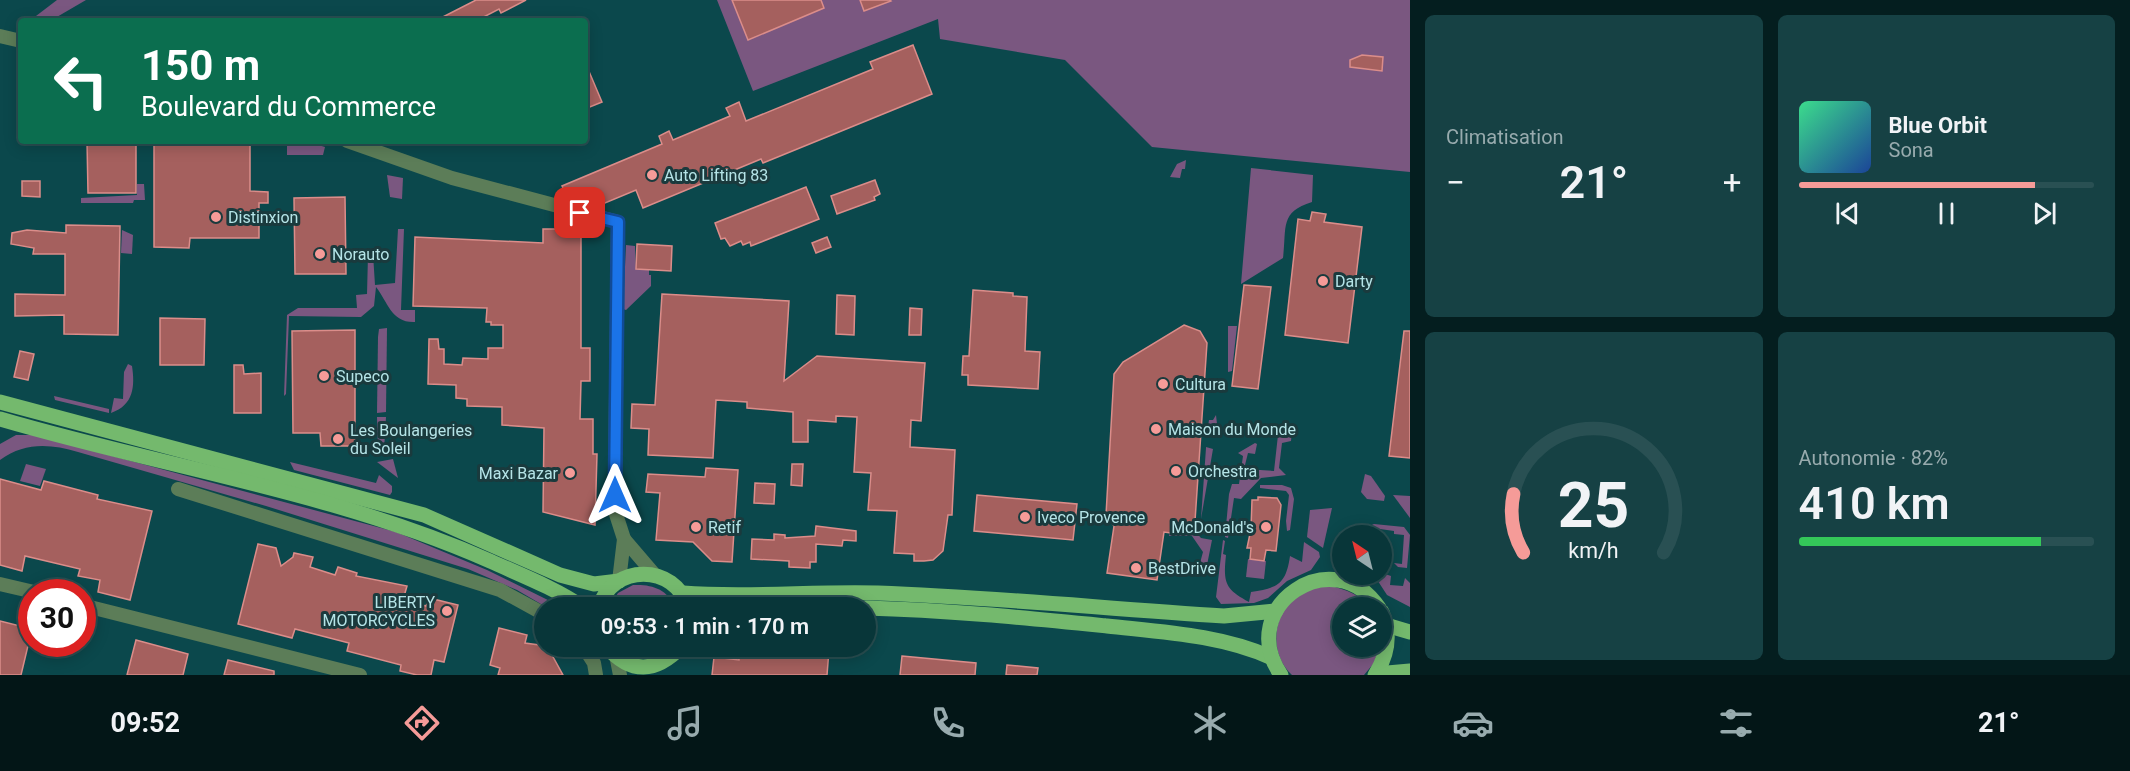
<!DOCTYPE html>
<html lang="fr">
<head>
<meta charset="utf-8">
<style>
	body { margin:0; font-family:Roboto,sans-serif; background:#164144; color:#f1f3f6; height:100vh; display:flex; flex-direction:column; font-size:22px; white-space:nowrap }
	* { box-sizing:border-box; margin:0 }
	p { font-size:20px; color:#98abae }
	.icon { flex:none; width:33px; height:33px; fill:none; stroke:currentColor; stroke-width:2; stroke-linecap:round; stroke-linejoin:round }
	.map { position:relative; flex:1; overflow:hidden }
	.drawer { display:flex; flex-direction:column; gap:15px; padding:15px; background:#041e1f; width:720px }
	.drawer>* { flex:none }
	.guide { position:absolute; left:18px; top:18px; width:570px; height:126px; border-radius:6px; box-shadow:0 3px 15px #0003,0 0 0 2px #295053; background:#0b6e4f; color:#fff; overflow:hidden }
	.needle { width:39px; rotate:325deg }
	.fabs { position:absolute; left:1332px; top:525px; display:grid; gap:12px }
	.fabs a { display:grid; place-items:center; width:60px; height:60px; border-radius:50%; background:#083639; box-shadow:0 3px 15px #0003,0 0 0 2px #295053; font-size:30px }
	.speed { position:absolute; left:18px; top:579px; display:flex; gap:12px; font-size:30px; font-weight:700; text-align:center }
	.speed>* { display:grid; place-content:center; width:78px; height:78px; border-radius:50%; background:#083639; box-shadow:0 3px 15px #0003,0 0 0 2px #295053; line-height:1 }
	.speed .limit { border:9px solid #d22; background:#fff; color:#111 }
	.pin { position:absolute; display:grid; place-items:center; width:51px; height:51px; color:#fff; margin:-26px; border-radius:12px; box-shadow:0 3px 9px #0006 }
	.me { position:absolute; width:66px; margin:-33px; rotate:0deg; stroke-linejoin:round; filter:drop-shadow(0 0 4px #0008) }
	.turn { display:flex; align-items:center; gap:21px; height:126px; padding:0 24px; font-size:27px }
	.turn .icon { width:78px; height:78px; stroke-width:2.5 }
	.turn b { display:block; font-size:42px; line-height:51px }
	.big { font-size:45px; font-weight:600; line-height:1.1 }
	.drawer .tile { flex:1; display:flex; flex-direction:column; justify-content:center; gap:9px; min-width:0; padding:0 21px; border-radius:9px; background:#164144 }
	.drawer .dial { align-items:center; gap:0 }
	.dial svg { height:156px; overflow:visible; fill:none; stroke:#295053; stroke-width:7; stroke-linecap:round; text-anchor:middle }
	.dial text { fill:#f1f3f6; stroke:none }
	.song { display:flex; align-items:center; gap:18px }
	.cover { width:72px; height:72px; border-radius:9px; background:linear-gradient(135deg,hsl(150 70% 55%),hsl(220 70% 35%)) }
	.played { height:6px; border-radius:3px; background:linear-gradient(90deg,#f59b98 80%,#295053 80%) }
	.keys { display:flex; justify-content:space-around; direction:ltr }
	.heat { display:flex; justify-content:space-between; align-items:center; font-size:33px; direction:ltr }
	.charge { height:9px; border-radius:4px; background:linear-gradient(90deg,#34c759 82%,#295053 0) }
	.drawer .tiles { flex:1; display:grid; gap:15px; grid-template-columns:repeat(2,1fr) }
	.trip { position:absolute; left:534px; top:597px; width:342px; height:60px; border-radius:30px; background:#083639; box-shadow:0 3px 15px #0003,0 0 0 2px #295053; font-weight:600; line-height:60px; text-align:center }
	.dock { display:flex; height:96px; justify-content:space-around; align-items:center; background:#031617; color:#98abae }
	.dock .icon { width:42px; height:42px }
	.dock .on { color:#f59b98 }
	.dock b { font-size:27px; color:#f1f3f6 }
	main { display:flex; flex:1; min-height:0 }
	.map>svg:first-child { display:block }
	.green { fill:#7a5780 }
	.building { fill:#a5605e; stroke:#db8d8a; stroke-width:1.5 }
	.lines { fill:none; stroke-linecap:round; stroke-linejoin:round }
	.minor { stroke:#5c7d58; stroke-width:14 }
	.major { stroke:#74b96d; stroke-width:15 }
	.route-casing { stroke:#114b97; stroke-width:15 }
	.route { stroke:#1a73e8; stroke-width:10 }
	.poi-dot { fill:#f59b98; stroke:#1a3a3d; stroke-width:2 }
	.labels { text-anchor:middle; stroke-width:6; stroke-linejoin:round; paint-order:stroke }
	.poi-label { font-size:16px; fill:#b5e4e7; stroke:#1a3a3d; text-anchor:start }
</style>
</head>
<body>
<main>
<div class="map">
<svg width="1410" height="675" viewBox="0 0 1410 675">
	<rect width="100%" height="100%" fill="#0b484c"/>
	<!-- green -->
	<g class="green">
		<path d="M57,0H86L50,21H35L36,16Z"/>
		<path d="M717,0H1410V172L1152,147L1065,60L940,39L938,19L753,91Z"/>
		<path d="M287,141H305L325,147L323,155H287Z"/>
		<path d="M1186,160L1185,169H1182L1180,178L1170,177L1177,164Z"/>
		<path d="M1251,168L1313,175L1312,202C1279,212 1287,228 1283,258L1241,284Z"/>
		<path d="M387,175L403,178L402,199L390,197Z"/>
		<path d="M137,184H144L145,200H134L133,203H81V198L137,195Z"/>
		<path d="M398,229H404L401,310H415V322C391,323 388,302 376,287L374,306L361,317L289,316L286,394L284,396L287,315L298,308H357L356,295L367,294L368,255L373,254L375,285L395,283Z"/>
		<path d="M122,230L133,235L132,254L121,253Z"/>
		<path d="M626,245L635,246L636,269L649,270V275H651V286L626,310L623,309Z"/>
		<path d="M1228,326H1237L1232,371L1228,372Z"/>
		<path d="M387,328L386,412L377,413L378,337L379,329Z"/>
		<path d="M128,364L132,366C135,386 134,405 111,413L114,398L123,399L124,372Z"/>
		<path d="M54,396L109,409V413L55,400Z"/>
		<path d="M1216,415L1218,433H1207L1209,420H1213Z"/>
		<path d="M377,417H386L384,450H378Z"/>
		<path d="M1281,428L1292,430L1291,441L1282,443L1279,468L1286,475L1261,478L1241,499L1234,498L1228,538L1225,537L1229,494L1232,484H1239L1243,456L1238,453L1255,443L1257,444L1255,454L1248,453L1244,469L1274,471L1278,435L1269,436L1270,432Z"/>
		<path d="M16,435H34L396,532L487,570L562,607H546L517,590L468,569L266,506L78,452C50,444 25,442 0,460V444Z"/>
		<path d="M1206,447L1213,449L1201,519L1206,448Z"/>
		<path d="M393,459L398,478L377,462Z"/>
		<path d="M290,462L376,483L379,475L392,486V492L390,495L294,470Z"/>
		<path d="M26,464L46,469L40,486L20,481Z"/>
		<path d="M1365,474L1371,476L1385,496L1384,501L1367,499L1361,492Z"/>
		<path d="M1260,485H1282L1291,488L1294,499L1290,530L1287,531L1286,521L1289,495L1286,491L1260,488Z"/>
		<path d="M1393,495L1410,496V518Z"/>
		<path d="M1332,508L1323,548L1307,537L1310,510Z"/>
		<path d="M1374,524L1404,527L1410,535L1407,568L1398,567L1394,563L1402,564L1404,535L1394,534V531L1373,528L1372,535H1365L1367,527Z"/>
		<path d="M1191,527L1201,538L1212,540L1207,565L1203,566L1200,563L1203,552L1192,536H1169L1170,533L1178,534Z"/>
		<path d="M1223,540L1225,541L1223,554L1226,555C1223,583 1225,589 1249,602L1251,592C1278,588 1286,584 1290,556L1302,562L1304,542L1319,552L1320,557L1311,570L1287,581L1268,598L1254,603L1221,604L1216,597Z"/>
		<path d="M1248,559L1266,561L1264,579L1246,577Z"/>
		<path d="M1382,573L1391,576L1390,585L1403,586L1405,578L1410,583V607L1387,595L1374,575Z"/>
		<path d="M633,585C652,584 667,589 675,607H609L618,593Z"/>
		<path d="M1331,586C1347,590 1359,594 1370,607L1342,608V646L1379,647L1374,663L1364,675H1292C1268,653 1272,611 1300,594C1310,588 1320,587 1331,586Z"/>
		<path d="M618,647H667C651,659 634,658 618,647Z"/>
	</g>
	<!-- building -->
	<g class="building">
		<path d="M476,0H526L501,13L499,9L476,21H435Z"/>
		<path d="M732,0H821L824,8L748,40Z"/>
		<path d="M860,0H890L891,1L864,11Z"/>
		<path d="M913,45L932,94L763,163L761,159L643,208L636,190L605,203L595,200L591,189L571,197L569,193L566,194L562,186L662,144L659,136L669,131L673,140L730,116L726,108L739,102L746,121L873,69L870,62Z"/>
		<path d="M1362,55L1383,57L1382,71L1350,67V60Z"/>
		<path d="M585,62L602,102L585,109Z"/>
		<path d="M87,141H136V193H88Z"/>
		<path d="M154,141H250V191L268,192V203H259V238H190L189,248L154,247Z"/>
		<path d="M875,180L880,194L874,197L875,200L837,214L831,196Z"/>
		<path d="M22,181H40V197L22,196Z"/>
		<path d="M806,187L819,219L751,246L750,242L743,245L741,241L730,246L725,238L721,239L715,223Z"/>
		<path d="M345,197L346,274H295L294,198Z"/>
		<path d="M1312,212L1326,214L1324,222L1362,227L1348,343L1285,335L1298,219L1310,221Z"/>
		<path d="M66,225L120,226L118,335L64,334V315L15,316V294L65,295V254H33L34,248L11,244L12,233L27,230L66,233Z"/>
		<path d="M543,229H581V348H590V381H581L580,419H593V454H597L595,525L543,512L544,428L502,425V407L467,406V399L456,398V385L428,384L429,339H438L439,349H444V364L462,365L463,358L488,359V348H503V325H491V322H486L487,308L413,306L415,237L543,243Z"/>
		<path d="M827,237L831,247L816,253L812,243Z"/>
		<path d="M637,244L672,246L671,271L636,269Z"/>
		<path d="M1244,285L1271,287L1258,389L1232,386Z"/>
		<path d="M973,290L1013,293V296L1027,297L1025,351L1040,352L1038,389L968,385V375H962L963,356H969Z"/>
		<path d="M662,294L789,301L784,381L817,356L925,363L921,421L911,420L910,447L955,450L952,515H948L943,551L933,560L924,561H914V554L894,553L897,511L868,510L871,473L854,472L857,417L836,416V422L808,420V442H793V412L747,408V402L716,400L713,458L648,455L649,429L631,428L632,404L655,405Z"/>
		<path d="M837,295L855,296L854,335L836,334Z"/>
		<path d="M910,308L922,309L921,335H909Z"/>
		<path d="M160,318L205,319L204,365H160Z"/>
		<path d="M1184,325L1200,331L1207,343L1195,521L1178,534L1164,532L1157,580L1107,573L1114,526L1106,515L1114,374L1123,362Z"/>
		<path d="M355,330V446H321L320,433H293L292,331Z"/>
		<path d="M1404,331H1410V458L1389,456Z"/>
		<path d="M20,351L34,354L28,380L14,377Z"/>
		<path d="M234,365H243L244,374L261,373V413H234Z"/>
		<path d="M792,464H803L802,486L791,485Z"/>
		<path d="M706,468L738,470L732,562L712,561L693,542L656,540L660,493L646,492L648,474L705,477Z"/>
		<path d="M0,479L41,490L44,481L98,495L97,499L152,511L130,600L98,592L100,580L78,576L80,569L25,556L22,571L0,565Z"/>
		<path d="M755,483L775,484L774,504L754,503Z"/>
		<path d="M977,495L1077,504L1073,540L974,531Z"/>
		<path d="M1258,497L1277,498L1281,505L1276,551L1266,550L1264,561L1250,559L1251,548H1247L1251,529L1252,500H1258Z"/>
		<path d="M816,526L856,531V541L843,540L842,546L816,544V562H810V568L789,567V561L751,559L752,539L774,540V534L785,535V538L815,536Z"/>
		<path d="M258,544L276,548L281,566L293,557L294,553L313,557L310,567L335,575L338,567L357,573L356,576L407,586L403,600L426,606L429,598L458,605L444,662L434,660L431,675H417L400,671L401,665L347,651L349,643L295,629L292,638L238,624Z"/>
		<path d="M0,621L32,629L21,675H0Z"/>
		<path d="M499,628L527,635L525,643L547,646L563,675H498L500,668L490,665Z"/>
		<path d="M136,640L188,654L183,675H127Z"/>
		<path d="M784,646L829,650L827,675H712L714,657L739,660L740,647L784,652Z"/>
		<path d="M902,656L976,663L975,675H900Z"/>
		<path d="M228,660L274,671V675H224Z"/>
		<path d="M1007,665L1038,668L1037,675H1006Z"/>
	</g>
	<g class="lines">
		<!-- minor -->
		<g class="minor">
			<path d="M0,36L21,41"/>
			<path d="M347,141L452,178L618,222L615,479V511L624,539L619,581"/>
			<path d="M178,489L500,590L544,614"/>
			<path d="M624,539L654,574"/>
			<path d="M0,584L34,592"/>
			<path d="M82,605L360,675"/>
			<path d="M583,646L594,663L596,675"/>
			<path d="M617,660L620,675"/>
		</g>
		<!-- major -->
		<g class="major">
			<path d="M0,402L424,515L560,575L594,584L619,581"/>
			<path d="M0,419C163,467 334,492 490,561C521,575 555,588 584,608"/>
			<path d="M683,593C749,598 813,591 878,593C994,597 1109,609 1224,616L1276,611"/>
			<path d="M599,608C611,563 676,563 688,608"/>
			<path d="M797,608H833"/>
			<path d="M866,608C946,610 1026,618 1107,626C1161,632 1222,635 1272,658"/>
			<path d="M1386,625L1410,632"/>
			<path d="M606,646C631,675 656,673 682,646"/>
			<path d="M1376,674L1410,671"/>
			<path d="M1281,675C1234,606 1334,540 1379,608"/>
			<path d="M1375,675C1388,655 1391,634 1382,612"/>
		</g>
	</g>
	<g class="lines">
		<!-- route casing -->
		<g class="route-casing">
			<path id="route" d="M580,213L618,222L615,495"/>
		</g>
		<!-- route -->
		<use href="#route" class="route"/>
	</g>
	<!-- markers -->
	<g class="poi-dot">
		<circle cx="652" cy="175" r="6"/>
		<circle cx="216" cy="217" r="6"/>
		<circle cx="320" cy="254" r="6"/>
		<circle cx="1323" cy="281" r="6"/>
		<circle cx="324" cy="376" r="6"/>
		<circle cx="1163" cy="384" r="6"/>
		<circle cx="1156" cy="429" r="6"/>
		<circle cx="338" cy="439" r="6"/>
		<circle cx="1176" cy="471" r="6"/>
		<circle cx="570" cy="473" r="6"/>
		<circle cx="1025" cy="517" r="6"/>
		<circle cx="696" cy="527" r="6"/>
		<circle cx="1266" cy="527" r="6"/>
		<circle cx="1136" cy="568" r="6"/>
		<circle cx="447" cy="611" r="6"/>
	</g>
	<g class="labels">
		<!-- poi labels -->
		<g class="poi-label">
			<text x="664" y="181">Auto Lifting 83</text>
			<text x="228" y="223">Distinxion</text>
			<text x="332" y="260">Norauto</text>
			<text x="1335" y="287">Darty</text>
			<text x="336" y="382">Supeco</text>
			<text x="1175" y="390">Cultura</text>
			<text x="1168" y="435">Maison du Monde</text>
			<text x="350" y="436">Les Boulangeries<tspan x="350" dy="18">du Soleil</tspan></text>
			<text x="1188" y="477">Orchestra</text>
			<text x="558" y="479" text-anchor="end">Maxi Bazar</text>
			<text x="1037" y="523">Iveco Provence</text>
			<text x="708" y="533">Retif</text>
			<text x="1254" y="533" text-anchor="end">McDonald's</text>
			<text x="1148" y="574">BestDrive</text>
			<text x="435" y="608" text-anchor="end">LIBERTY<tspan x="435" dy="18">MOTORCYCLES</tspan></text>
		</g>
	</g>
</svg>
<div class="fabs">
<a><svg class="needle" viewBox="-14 -14 28 28"><path d="M0-13l5 13h-10z" fill="#e53935"/><path d="M0 13l5-13h-10z" fill="#98abae"/></svg></a>
<a><svg class="icon" aria-label="layers" viewBox="0 0 24 24"><path d="M12 4l9 5-9 5-9-5zM3 14l9 5 9-5"/></svg></a>
</div>
<div class="speed"><div class="limit">30</div></div>
<div class="pin" style="left:580px;top:213px;background:#d93025"><svg class="icon" aria-label="arrive" viewBox="0 0 24 24"><path d="M6 21V4h12l-3 4 3 4H6"/></svg></div>
<svg class="me" style="left:615px;top:495px" viewBox="-20 -20 40 40"><path d="M0-17L14 15 0 8-14 15z" fill="#1a73e8" stroke="#fff" stroke-width="4"/></svg>
<div class="trip">09:53 · 1 min · 170 m</div>
<div class="guide">
<div class="turn"><svg class="icon" aria-label="left" viewBox="0 0 24 24"><path d="M17 20v-9H6M10 6l-5 5 5 5"/></svg><div><b>150 m</b>Boulevard du Commerce</div></div>
</div>
</div>
<section class="drawer">
<div class="tiles">
<div class="tile"><p>Climatisation</p>
<div class="heat"><a>−</a><b class="big">21°</b><a>+</a></div>
</div>
<div class="tile">
<div class="song"><i class="cover"></i><div><b>Blue Orbit</b><p>Sona</p></div></div>
<div class="played"></div>
<div class="keys"><svg class="icon" aria-label="previous" viewBox="0 0 24 24"><path d="M18 5L8 12l10 7zM5 5v14"/></svg><svg class="icon" aria-label="pause" viewBox="0 0 24 24"><path d="M8 5v14M16 5v14"/></svg><svg class="icon" aria-label="next" viewBox="0 0 24 24"><path d="M6 5l10 7-10 7zM19 5v14"/></svg></div>
</div>
<div class="tile dial"><svg viewBox="0 0 100 80">
<path d="M14 69A42 42 0 1 1 86 69"/>
<path d="M14 69A42 42 0 0 1 9 39" stroke="#f59b98"/>
<text x="50" y="56" font-size="32" font-weight="700">25</text>
<text x="50" y="72" font-size="11">km/h</text>
</svg></div>
<div class="tile"><p>Autonomie · 82%</p><b class="big">410 km</b><div class="charge"></div></div>
</div>
</section>
</main>
<nav class="dock">
<b>09:52</b>
<svg class="icon on" aria-label="directions" viewBox="0 0 24 24"><path d="M12 3l9 9-9 9-9-9zM9 14v-3h6M13 9l2 2-2 2"/></svg>
<svg class="icon" aria-label="music" viewBox="0 0 24 24"><path d="M9 18V5l10-2v13"/><circle cx="6" cy="18" r="3"/><circle cx="16" cy="16" r="3"/></svg>
<svg class="icon" aria-label="phone" viewBox="0 0 24 24"><path d="M5 4h4l2 5-3 2q2 4 5 5l2-3 5 2v4C11 20 4 13 5 4z"/></svg>
<svg class="icon" aria-label="climate" viewBox="0 0 24 24"><path d="M12 3v18M4 7l16 10M4 17L20 7"/></svg>
<svg class="icon" aria-label="car" viewBox="0 0 24 24"><path d="M5 17H2v-5l4-1 3-4h7l3 4 3 1v5h-3M9 17h6M6 11h13"/><circle cx="7" cy="17" r="2"/><circle cx="17" cy="17" r="2"/></svg>
<svg class="icon" aria-label="filters" viewBox="0 0 24 24"><path d="M4 7h16M4 17h16"/><circle cx="9" cy="7" r="2"/><circle cx="15" cy="17" r="2"/></svg>
<b>21°</b>
</nav>
</body>
</html>
